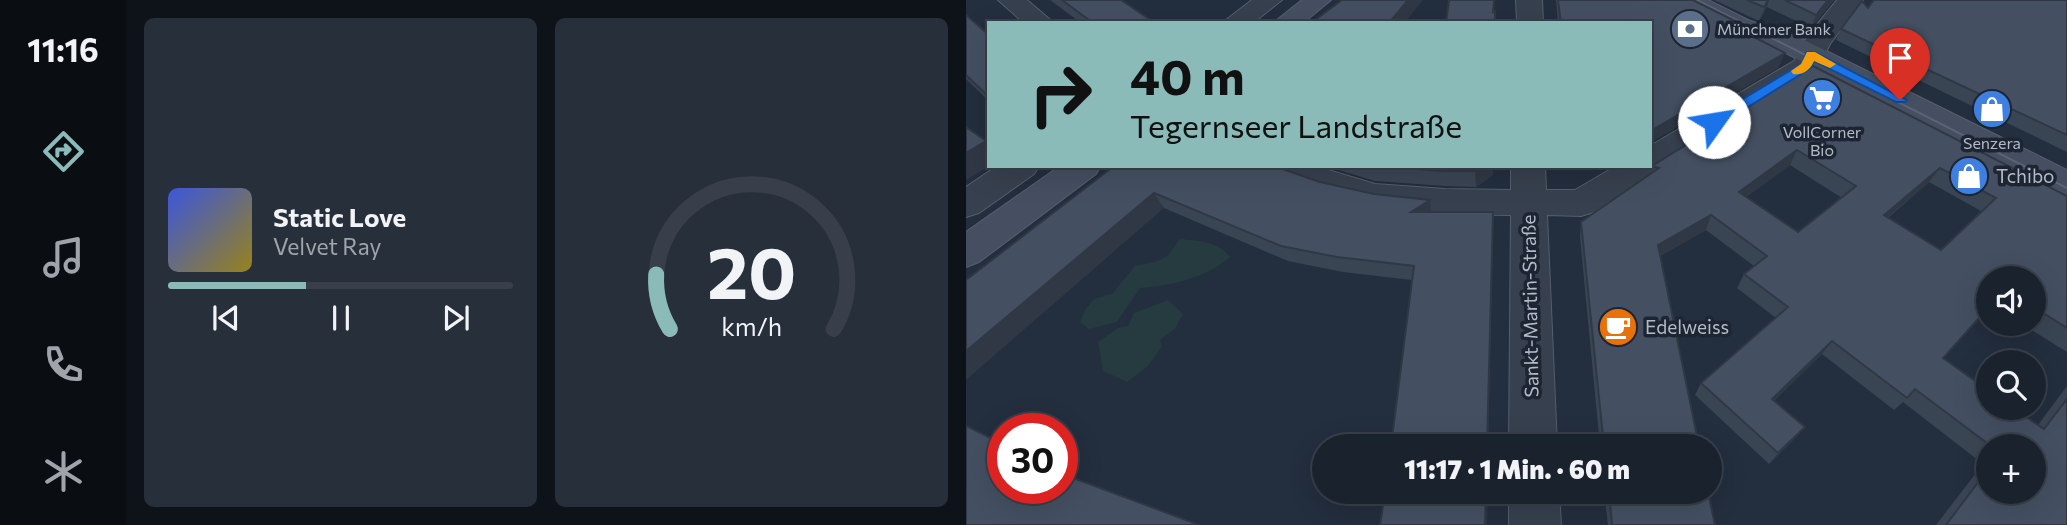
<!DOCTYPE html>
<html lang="de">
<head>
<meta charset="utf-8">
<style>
	body { margin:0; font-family:Commissioner,sans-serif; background:#272f3a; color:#f1f3f6; height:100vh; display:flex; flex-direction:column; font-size:26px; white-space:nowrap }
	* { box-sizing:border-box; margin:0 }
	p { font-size:23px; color:#9fa4aa }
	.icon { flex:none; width:38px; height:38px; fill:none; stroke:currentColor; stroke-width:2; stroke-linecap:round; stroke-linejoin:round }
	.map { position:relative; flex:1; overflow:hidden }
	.details { display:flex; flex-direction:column; gap:18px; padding:18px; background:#0e1319; width:840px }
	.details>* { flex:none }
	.banner { position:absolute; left:21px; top:21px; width:665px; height:147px; border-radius:0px; box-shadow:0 7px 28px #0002,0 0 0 2px #383f4a; background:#8bbbb9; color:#111; overflow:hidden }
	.tools { position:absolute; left:1010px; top:266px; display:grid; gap:14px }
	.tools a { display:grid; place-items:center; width:70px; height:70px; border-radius:50%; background:#1a222e; box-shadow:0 7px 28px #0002,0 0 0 2px #383f4a; font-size:35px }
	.speed { position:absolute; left:21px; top:413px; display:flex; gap:14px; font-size:35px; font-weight:700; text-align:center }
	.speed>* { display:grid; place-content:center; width:91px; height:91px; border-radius:50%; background:#1a222e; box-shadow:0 7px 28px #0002,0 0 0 2px #383f4a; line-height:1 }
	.speed .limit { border:10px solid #d22; background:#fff; color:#111 }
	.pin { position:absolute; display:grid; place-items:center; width:60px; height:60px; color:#fff; margin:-72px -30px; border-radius:50% 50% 50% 0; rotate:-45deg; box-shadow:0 0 7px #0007 }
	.pin .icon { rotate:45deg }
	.me { position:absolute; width:77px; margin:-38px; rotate:58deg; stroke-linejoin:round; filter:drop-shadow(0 0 5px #0008) }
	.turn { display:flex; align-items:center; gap:24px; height:147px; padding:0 28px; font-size:32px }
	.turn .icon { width:91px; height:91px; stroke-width:2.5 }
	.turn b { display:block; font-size:49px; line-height:60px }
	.details .tile { flex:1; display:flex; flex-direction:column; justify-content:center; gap:10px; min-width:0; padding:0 24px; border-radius:10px; background:#272f3a }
	.details .dial { align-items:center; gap:0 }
	.dial svg { height:182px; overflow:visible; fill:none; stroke:#383f4a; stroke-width:7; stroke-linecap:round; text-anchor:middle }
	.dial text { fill:#f1f3f6; stroke:none }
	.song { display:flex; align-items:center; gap:21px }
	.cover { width:84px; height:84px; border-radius:10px; background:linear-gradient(135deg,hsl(230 70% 55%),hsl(50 70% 35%)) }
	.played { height:7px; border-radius:4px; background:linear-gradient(90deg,#8bbbb9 40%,#383f4a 40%) }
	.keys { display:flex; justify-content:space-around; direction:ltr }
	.details .tiles { flex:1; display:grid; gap:18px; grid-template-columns:repeat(2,1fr) }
	.trip { position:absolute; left:346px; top:434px; width:410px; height:70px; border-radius:35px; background:#1a222e; box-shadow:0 7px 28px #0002,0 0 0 2px #383f4a; font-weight:800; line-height:70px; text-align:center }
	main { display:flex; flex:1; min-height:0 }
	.dock { display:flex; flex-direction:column; width:126px; justify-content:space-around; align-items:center; background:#0a0e12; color:#9fa4aa }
	.dock .icon { width:49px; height:49px }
	.dock .selected { color:#8bbbb9 }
	.dock b { font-size:32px; color:#f1f3f6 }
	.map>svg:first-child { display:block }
	.green { fill:#253b3f }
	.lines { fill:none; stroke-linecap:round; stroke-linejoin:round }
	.street-casing { stroke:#555e6c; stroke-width:2 }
	.secondary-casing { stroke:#555e6c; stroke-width:2 }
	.street { fill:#37404e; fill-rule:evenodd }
	.secondary { fill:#454f61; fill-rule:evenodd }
	.tram { stroke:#596475; stroke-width:2 }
	.wall { fill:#3a4554; fill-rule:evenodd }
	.shaded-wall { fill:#303845 }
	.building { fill:#445062; stroke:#303845; stroke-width:2; fill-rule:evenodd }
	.route { fill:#1a73e8; stroke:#114b97; stroke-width:2 }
	.slow { fill:#f59e0b }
	.labels { text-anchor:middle; stroke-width:7; stroke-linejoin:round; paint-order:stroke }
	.far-poi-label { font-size:16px; fill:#b3bbc9; stroke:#1d2533 }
	.poi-label { font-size:19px; fill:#b3bbc9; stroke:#1d2533; text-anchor:start }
	.street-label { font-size:19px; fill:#b3bbc9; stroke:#1d2533 }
</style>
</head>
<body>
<main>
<nav class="dock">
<b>11:16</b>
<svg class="icon selected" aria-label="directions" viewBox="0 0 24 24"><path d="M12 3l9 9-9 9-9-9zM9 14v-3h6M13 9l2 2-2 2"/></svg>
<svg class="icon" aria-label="music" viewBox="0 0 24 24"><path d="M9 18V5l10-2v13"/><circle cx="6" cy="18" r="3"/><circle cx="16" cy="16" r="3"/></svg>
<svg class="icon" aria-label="phone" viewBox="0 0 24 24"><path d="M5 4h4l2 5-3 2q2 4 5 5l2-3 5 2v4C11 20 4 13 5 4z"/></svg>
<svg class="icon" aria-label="climate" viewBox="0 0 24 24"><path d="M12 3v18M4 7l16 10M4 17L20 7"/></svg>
</nav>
<section class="details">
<div class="tiles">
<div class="tile">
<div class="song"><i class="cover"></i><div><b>Static Love</b><p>Velvet Ray</p></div></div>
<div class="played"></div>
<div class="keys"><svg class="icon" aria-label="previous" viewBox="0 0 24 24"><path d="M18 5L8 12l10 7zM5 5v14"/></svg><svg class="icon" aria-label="pause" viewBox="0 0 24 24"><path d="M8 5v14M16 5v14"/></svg><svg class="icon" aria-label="next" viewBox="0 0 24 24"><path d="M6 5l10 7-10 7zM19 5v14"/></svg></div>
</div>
<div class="tile dial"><svg viewBox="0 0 100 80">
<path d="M14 69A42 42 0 1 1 86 69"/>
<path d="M14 69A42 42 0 0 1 8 45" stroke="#8bbbb9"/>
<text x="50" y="56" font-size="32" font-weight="700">20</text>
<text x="50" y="72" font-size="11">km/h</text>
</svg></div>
</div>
</section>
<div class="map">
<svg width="1101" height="525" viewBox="0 0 1101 525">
	<rect width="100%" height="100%" fill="#232e3e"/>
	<!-- green -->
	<g class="green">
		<path d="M214,239C233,241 252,241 264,257C238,279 207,285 174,288L151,322L123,329L114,322L119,310L128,299L147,293L169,266L192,261L202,255Z"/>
		<path d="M202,300L217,314L209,329L194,340L196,346L182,366L161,382L137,371L132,342L152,328L162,326L168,313Z"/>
	</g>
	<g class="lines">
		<!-- street casing -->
		<g class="street-casing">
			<g id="street">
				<path d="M32,0H61L88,23H58Z"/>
				<path d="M286,0H316L287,23H256Z"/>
				<path d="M550,0H576L577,23H551Z"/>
				<path d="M871,0H897L864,44L850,72L628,212L615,216L581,215L591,446H543L545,215C471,215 404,213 334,186C321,181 305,178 297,166H349L409,184L479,189L545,190V166H579L580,190H609L650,166H684V146L828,61L841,37Z"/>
				<path d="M31,166H73L68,174L13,213L0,217V187Z"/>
				<path d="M543,492H593L595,525H543Z"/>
			</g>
		</g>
		<!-- secondary casing -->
		<g class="secondary-casing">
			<g id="secondary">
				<path d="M336,0H365L337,23H307Z"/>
				<path d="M709,0H742L782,20L836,39L1101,170V196L1089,192L816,51L764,32L713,5Z"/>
				<path d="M94,166H135L130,174L13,262L0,267V232Z"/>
			</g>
		</g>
		<!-- street -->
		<use href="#street" class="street"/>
		<!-- secondary -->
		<use href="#secondary" class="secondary"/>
		<!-- tram -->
		<path class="tram" d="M731,0L1101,188"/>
	</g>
	<!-- wall -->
	<g class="wall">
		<path d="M84,0H155L189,23H115Z"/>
		<path d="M590,0H727L767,20L787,28L785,35L813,67L685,142L684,150V23H592Z"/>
		<path d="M748,0H868L845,28L801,7L793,21Z"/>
		<path d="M1101,0V152L870,40L875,29L902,8Z"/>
		<path d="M0,15L23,35V101L0,79Z"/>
		<path d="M847,66L1101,196V352L1056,324H1068V278H1022L977,358L1072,425L1101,386V525H970L1017,464L937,402L928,410L856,354L808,401L829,438L803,464L729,395L735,383L810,318L771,288L778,274L788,266L740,230L694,256L733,446H634L614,237L615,222L684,175L686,166ZM824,165L876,198L832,232L780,197ZM963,182L1015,211L975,250L922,218ZM1022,446H1068L1022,492Z"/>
		<path d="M148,166L354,182L408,194L464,200L466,212L527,227L522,446H425L446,280L377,272L322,261L198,208Z"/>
		<path d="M359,166H527V175L510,187L479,186L409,181Z"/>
		<path d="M638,492H742L749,525H642Z"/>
	</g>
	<!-- shaded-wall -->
	<g class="shaded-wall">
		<path d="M442,0H457L438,23H423Z"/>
		<path d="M802,0H803L801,7L793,21Z"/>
		<path d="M862,0H868L845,28L850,15Z"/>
		<path d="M819,53L813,67L684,143L686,130Z"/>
		<path d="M20,141L23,144V166L0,180V153Z"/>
		<path d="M831,150L824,165L767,206L773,192Z"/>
		<path d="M517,166H527V175L510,187L509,171Z"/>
		<path d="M974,168L963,182L908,229L918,215Z"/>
		<path d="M188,193L198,208L0,380V351Z"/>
		<path d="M464,200L466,216L445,212Z"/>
		<path d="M527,212V227L522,446H521Z"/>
		<path d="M745,215L740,230L688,259L692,245Z"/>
		<path d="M866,341L856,354L798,411L806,399Z"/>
		<path d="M839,427L829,438L803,464L812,453Z"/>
		<path d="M520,492H522L521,525H519Z"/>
	</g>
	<!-- building -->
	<g class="building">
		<path d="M96,0H155L189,23H127Z"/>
		<path d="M376,0H442L423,23H345Z"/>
		<path d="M483,0H528L527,12L529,11V23H480Z"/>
		<path d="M592,0H727L767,20L787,28L784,35L819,53L686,130L684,149V23H595Z"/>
		<path d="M781,0H802L798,7Z"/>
		<path d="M819,0H862L850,15Z"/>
		<path d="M908,0H1101V135L875,29L896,1L902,8Z"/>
		<path d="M0,15L23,35V97L0,75Z"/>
		<path d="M847,66L1101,196V328L1068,307V278H1022V308L977,358L1022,390V408H1047L1078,429L1101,399V525H980L1022,469V492H1068V446H1025L949,389L941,398L866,341L806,399L839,427L812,453L735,383L822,307L778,274L801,256L745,215L692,245L733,446H638L615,222L693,168L686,166ZM831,150L890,186L832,232L773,192ZM974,168L1030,198L975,250L918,215Z"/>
		<path d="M0,127L20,141L0,153Z"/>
		<path d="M148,166H308L354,182L408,194L464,200L445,212H527L521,446H425L448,266L371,257L315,246L188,193L0,351V280Z"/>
		<path d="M411,166H517L509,171H477Z"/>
		<path d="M0,426L37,444V488H96V472L110,479L233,525H0Z"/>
		<path d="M419,492H520L519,525H414Z"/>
		<path d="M643,492H742L749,525H646Z"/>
	</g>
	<!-- route -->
	<path class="route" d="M841,52H849L941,100L939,102H930L848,61L845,68L753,125H744V119L835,64Z"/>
	<!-- slow -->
	<path class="slow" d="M841,52H849L870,64L864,68L848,61C845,69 837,76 827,74L825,71L835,64Z"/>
	<!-- icons -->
	<defs>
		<g id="bank-disc" transform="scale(2.0125)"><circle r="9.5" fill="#5c6f8a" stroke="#1d2533"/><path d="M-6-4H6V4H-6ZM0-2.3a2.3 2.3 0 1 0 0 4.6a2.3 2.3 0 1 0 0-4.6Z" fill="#fff"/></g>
		<g id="supermarket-disc" transform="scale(2.0125)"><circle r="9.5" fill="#3f7fe0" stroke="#1d2533"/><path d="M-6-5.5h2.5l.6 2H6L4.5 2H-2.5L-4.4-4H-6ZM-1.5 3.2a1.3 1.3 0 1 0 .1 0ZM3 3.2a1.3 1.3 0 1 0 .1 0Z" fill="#fff"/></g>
		<g id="shop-disc" transform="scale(2.0125)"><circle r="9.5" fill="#3f7fe0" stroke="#1d2533"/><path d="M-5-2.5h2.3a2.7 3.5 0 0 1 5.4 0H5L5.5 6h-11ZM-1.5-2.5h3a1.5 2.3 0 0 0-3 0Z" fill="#fff"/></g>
		<g id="cafe-disc" transform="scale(2.0125)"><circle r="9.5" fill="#e8710a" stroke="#1d2533"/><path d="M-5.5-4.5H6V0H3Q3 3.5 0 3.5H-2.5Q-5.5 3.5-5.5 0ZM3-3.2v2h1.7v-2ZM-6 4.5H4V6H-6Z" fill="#fff"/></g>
	</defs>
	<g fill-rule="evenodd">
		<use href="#bank-disc" x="724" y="29"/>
		<use href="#supermarket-disc" x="856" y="98"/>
		<use href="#shop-disc" x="1026" y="109"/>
		<use href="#shop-disc" x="1003" y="176"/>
		<use href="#cafe-disc" x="652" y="327"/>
	</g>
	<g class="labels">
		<!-- far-poi labels -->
		<g class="far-poi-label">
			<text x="751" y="35" text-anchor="start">Münchner Bank</text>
			<text x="856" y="138">VollCorner<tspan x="856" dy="18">Bio</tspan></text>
			<text x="1026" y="149">Senzera</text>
		</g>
		<!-- poi labels -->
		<g class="poi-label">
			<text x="1030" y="183">Tchibo</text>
			<text x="679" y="334">Edelweiss</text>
		</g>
		<!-- street labels -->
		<g class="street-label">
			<text transform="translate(564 306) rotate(-91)" y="7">Sankt-Martin-Straße</text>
		</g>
	</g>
</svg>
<div class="tools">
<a><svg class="icon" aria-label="sound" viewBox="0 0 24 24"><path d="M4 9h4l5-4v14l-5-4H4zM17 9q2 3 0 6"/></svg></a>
<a><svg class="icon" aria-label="search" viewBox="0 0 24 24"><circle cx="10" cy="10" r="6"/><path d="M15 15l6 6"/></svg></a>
<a>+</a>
</div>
<div class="speed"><div class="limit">30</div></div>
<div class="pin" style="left:934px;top:100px;background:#d93025"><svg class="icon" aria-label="arrive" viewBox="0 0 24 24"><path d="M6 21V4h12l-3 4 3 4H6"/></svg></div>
<svg class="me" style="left:748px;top:122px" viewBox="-20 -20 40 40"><circle r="19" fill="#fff"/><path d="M0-13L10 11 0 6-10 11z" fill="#1a73e8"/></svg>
<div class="trip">11:17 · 1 Min. · 60 m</div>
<div class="banner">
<div class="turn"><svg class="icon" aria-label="right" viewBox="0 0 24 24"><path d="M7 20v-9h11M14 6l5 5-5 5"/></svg><div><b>40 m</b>Tegernseer Landstraße</div></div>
</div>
</div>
</main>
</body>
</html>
